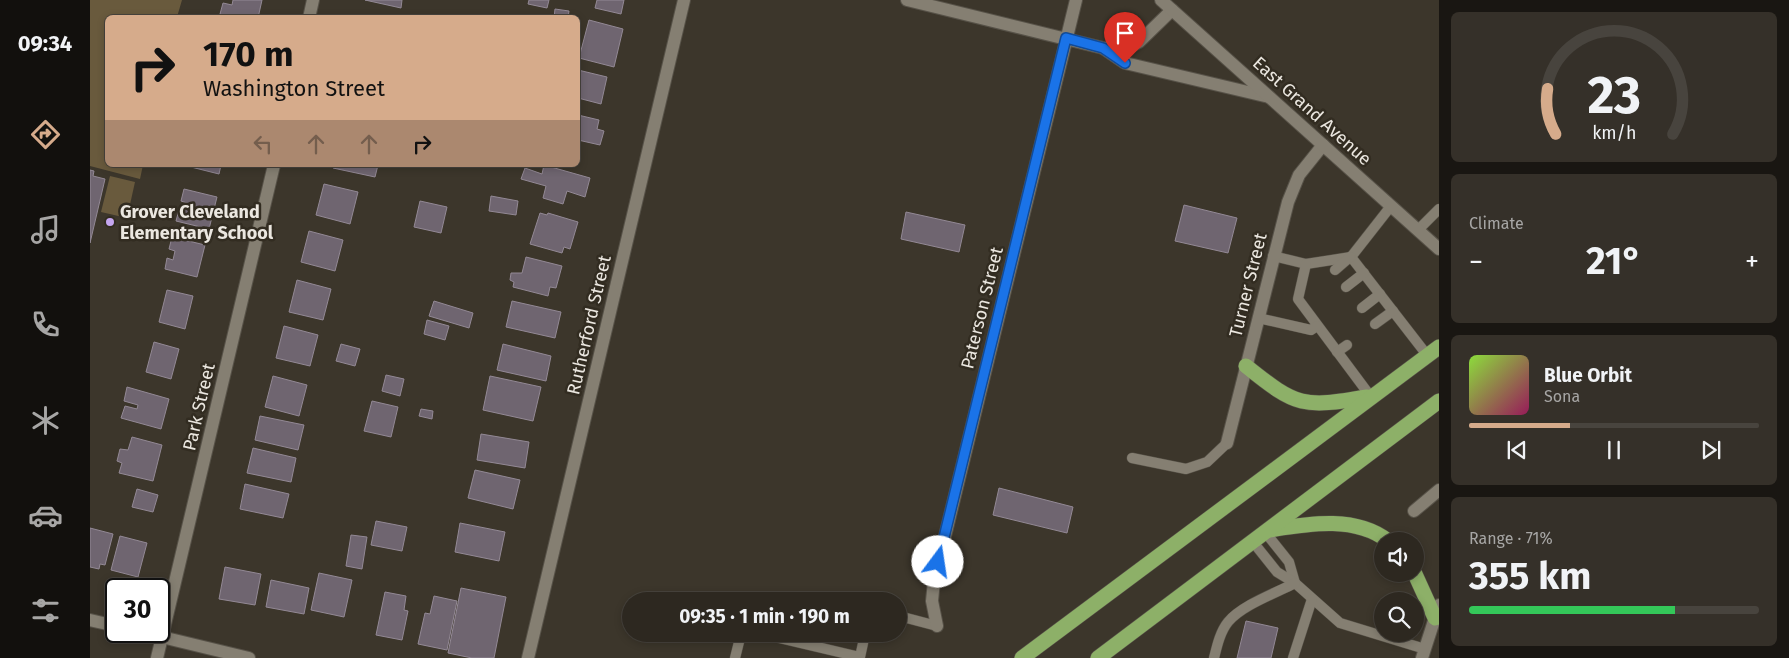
<!DOCTYPE html>
<html lang="en">
<head>
<meta charset="utf-8">
<style>
	body { margin:0; font-family:"Fira Sans",sans-serif; background:#353029; color:#f1f3f6; height:100vh; display:flex; flex-direction:column; font-size:19px; white-space:nowrap }
	* { box-sizing:border-box; margin:0 }
	p { font-size:16px; color:#a7a6a5 }
	.icon { flex:none; width:28px; height:28px; fill:none; stroke:currentColor; stroke-width:2; stroke-linecap:round; stroke-linejoin:round }
	.map { position:relative; flex:1; overflow:hidden }
	.drawer { display:flex; flex-direction:column; gap:12px; padding:12px; background:#191612; width:350px }
	.drawer>* { flex:none }
	.banner { position:absolute; left:15px; top:15px; width:475px; height:152px; border-radius:8px; box-shadow:0 2px 8px #0003,0 0 0 1px #48443e; background:#d6ab8b; color:#111; overflow:hidden }
	.controls { position:absolute; left:1284px; top:532px; display:grid; gap:10px }
	.controls a { display:grid; place-items:center; width:50px; height:50px; border-radius:50%; background:#2d2820; box-shadow:0 2px 8px #0003,0 0 0 1px #48443e; font-size:25px }
	.speed { position:absolute; left:15px; top:578px; display:flex; gap:10px; font-size:25px; font-weight:700; text-align:center }
	.speed>* { display:grid; place-content:center; width:65px; height:65px; border-radius:50%; background:#2d2820; box-shadow:0 2px 8px #0003,0 0 0 1px #48443e; line-height:1 }
	.speed .limit { border:2px solid #111; border-radius:8px; background:#fff; color:#111 }
	.pin { position:absolute; display:grid; place-items:center; width:42px; height:42px; color:#fff; margin:-51px -21px; border-radius:50% 50% 50% 0; rotate:-45deg; box-shadow:0 0 5px #0007 }
	.pin .icon { rotate:45deg }
	.me { position:absolute; width:55px; margin:-28px; rotate:14deg; stroke-linejoin:round; filter:drop-shadow(0 0 4px #0008) }
	.turn { display:flex; align-items:center; gap:18px; height:105px; padding:0 15px; font-size:22px }
	.turn .icon { width:65px; height:65px; stroke-width:2.5 }
	.turn b { display:block; font-size:35px; line-height:42px }
	.lanes { display:flex; align-items:center; height:48px; padding:0 15px; background:#0003; justify-content:center; gap:25px; direction:ltr }
	.lanes .off { opacity:.35 }
	.big { font-size:38px; font-weight:700; line-height:1.1 }
	.drawer .tile { flex:1; display:flex; flex-direction:column; justify-content:center; gap:8px; min-width:0; padding:0 18px; border-radius:8px; background:#353029 }
	.drawer .dial { align-items:center; gap:0 }
	.dial svg { height:130px; overflow:visible; fill:none; stroke:#48443e; stroke-width:7; stroke-linecap:round; text-anchor:middle }
	.dial text { fill:#f1f3f6; stroke:none }
	.song { display:flex; align-items:center; gap:15px }
	.cover { width:60px; height:60px; border-radius:8px; background:linear-gradient(135deg,hsl(90 70% 55%),hsl(330 70% 35%)) }
	.played { height:5px; border-radius:2px; background:linear-gradient(90deg,#d6ab8b 35%,#48443e 35%) }
	.keys { display:flex; justify-content:space-around; direction:ltr }
	.heat { display:flex; justify-content:space-between; align-items:center; font-size:28px; direction:ltr }
	.charge { height:8px; border-radius:4px; background:linear-gradient(90deg,#34c759 71%,#48443e 0) }
	.trip { position:absolute; left:532px; top:592px; width:285px; height:50px; border-radius:25px; background:#2d2820; box-shadow:0 2px 8px #0003,0 0 0 1px #48443e; font-weight:700; line-height:50px; text-align:center }
	main { display:flex; flex:1; min-height:0 }
	.tab-bar { display:flex; flex-direction:column; width:90px; justify-content:space-around; align-items:center; background:#12100d; color:#a7a6a5 }
	.tab-bar .icon { width:35px; height:35px }
	.tab-bar .selected { color:#d6ab8b }
	.tab-bar b { font-size:22px; color:#f1f3f6 }
	.map>svg:first-child { display:block }
	.green { fill:#695a3d }
	.building { fill:#6f6570; stroke:#938995 }
	.lines { fill:none; stroke-linecap:round; stroke-linejoin:round }
	.lane-casing { stroke:#575248; stroke-width:11 }
	.street-casing { stroke:#575248; stroke-width:14 }
	.secondary-casing { stroke:#575248; stroke-width:14 }
	.highway-casing { stroke:#575248; stroke-width:16 }
	.lane { stroke:#857f72; stroke-width:10 }
	.street { stroke:#857f72; stroke-width:12 }
	.secondary { stroke:#857f72; stroke-width:12 }
	.highway { stroke:#8db068; stroke-width:15 }
	.route-casing { stroke:#114b97; stroke-width:12 }
	.route { stroke:#1a73e8; stroke-width:9 }
	.poi-dot { fill:#c5a6f0; stroke:#322c21; stroke-width:2 }
	.labels { text-anchor:middle; stroke-width:5; stroke-linejoin:round; paint-order:stroke }
	.street-label { font-size:18px; fill:#ebe7e0; stroke:#322c21 }
	.poi-label { font-size:18px; font-weight:bold; fill:#ebe7e0; stroke:#322c21; text-anchor:start }
</style>
</head>
<body>
<main>
<nav class="tab-bar">
<b>09:34</b>
<svg class="icon selected" aria-label="directions" viewBox="0 0 24 24"><path d="M12 3l9 9-9 9-9-9zM9 14v-3h6M13 9l2 2-2 2"/></svg>
<svg class="icon" aria-label="music" viewBox="0 0 24 24"><path d="M9 18V5l10-2v13"/><circle cx="6" cy="18" r="3"/><circle cx="16" cy="16" r="3"/></svg>
<svg class="icon" aria-label="phone" viewBox="0 0 24 24"><path d="M5 4h4l2 5-3 2q2 4 5 5l2-3 5 2v4C11 20 4 13 5 4z"/></svg>
<svg class="icon" aria-label="climate" viewBox="0 0 24 24"><path d="M12 3v18M4 7l16 10M4 17L20 7"/></svg>
<svg class="icon" aria-label="car" viewBox="0 0 24 24"><path d="M5 17H2v-5l4-1 3-4h7l3 4 3 1v5h-3M9 17h6M6 11h13"/><circle cx="7" cy="17" r="2"/><circle cx="17" cy="17" r="2"/></svg>
<svg class="icon" aria-label="filters" viewBox="0 0 24 24"><path d="M4 7h16M4 17h16"/><circle cx="9" cy="7" r="2"/><circle cx="15" cy="17" r="2"/></svg>
</nav>
<div class="map">
<svg width="1349" height="658" viewBox="0 0 1349 658">
	<rect width="100%" height="100%" fill="#3c362b"/>
	<!-- green -->
	<g class="green">
		<path d="M0,0H92L87,17L18,18V165H53L50,179L0,166Z"/>
		<path d="M20,176L45,182L37,218L11,212Z"/>
	</g>
	<!-- building -->
	<g class="building">
		<path d="M143,0H172L168,18H143L130,14L133,3L142,5Z"/>
		<path d="M275,0H312L311,8Z"/>
		<path d="M439,0H459L457,8L438,4Z"/>
		<path d="M507,0H534L531,14L505,8Z"/>
		<path d="M465,9L479,11L478,18H464Z"/>
		<path d="M499,20L533,29L524,67L489,58Z"/>
		<path d="M488,70L517,77L511,104L488,98Z"/>
		<path d="M488,115L509,120L507,129L514,131L510,145L488,140Z"/>
		<path d="M93,165H131L129,174Z"/>
		<path d="M244,165H288L285,177L243,168Z"/>
		<path d="M454,165L500,178L495,197L477,191L473,204L453,198L456,186L431,179L435,168L452,174Z"/>
		<path d="M0,170L4,171L3,176L15,179L0,243Z"/>
		<path d="M234,184L268,192L260,224L226,215Z"/>
		<path d="M94,189L127,197L119,229L86,221L89,210L95,211L97,203L91,201Z"/>
		<path d="M401,196L428,201L426,215L399,211Z"/>
		<path d="M330,201L357,207L351,233L324,227Z"/>
		<path d="M1094,205L1147,218L1138,253L1085,241Z"/>
		<path d="M816,212L875,225L869,252L811,239Z"/>
		<path d="M450,213L457,215L458,213L488,222L480,249L474,247L472,253L440,244Z"/>
		<path d="M219,231L253,240L245,271L211,262Z"/>
		<path d="M82,237L115,245L107,277L75,269L77,258L83,260L85,251L79,249Z"/>
		<path d="M436,257L472,266L466,288L460,287L458,296L423,287L424,282L420,280L421,273H432Z"/>
		<path d="M207,280L241,289L233,320L199,312Z"/>
		<path d="M77,290L103,296L95,329L69,322Z"/>
		<path d="M344,301L383,313L379,328L339,316Z"/>
		<path d="M422,301L471,312L465,338L416,327Z"/>
		<path d="M337,320L359,326L355,340L334,334Z"/>
		<path d="M194,326L228,335L220,366L186,358Z"/>
		<path d="M64,342L89,349L81,379L56,372Z"/>
		<path d="M251,344L270,349L265,366L246,361Z"/>
		<path d="M413,344L461,356L456,381L407,370Z"/>
		<path d="M296,375L314,379L310,396L292,391Z"/>
		<path d="M183,376L217,385L209,416L175,407Z"/>
		<path d="M400,376L451,387L443,421L393,410Z"/>
		<path d="M37,387L79,399L71,429L31,418L35,406L47,409L48,405L34,401Z"/>
		<path d="M282,401L308,407L301,437L274,431Z"/>
		<path d="M331,409L343,411L342,419L329,416Z"/>
		<path d="M170,416L214,425L208,450L165,440Z"/>
		<path d="M391,434L439,442L435,468L387,460Z"/>
		<path d="M42,437L72,445L63,481L29,473L32,463L27,461L30,449L38,450Z"/>
		<path d="M163,448L206,458L201,482L157,473Z"/>
		<path d="M385,470L430,480L423,509L378,498Z"/>
		<path d="M155,484L199,494L193,518L150,509Z"/>
		<path d="M909,488L983,507L977,533L903,515Z"/>
		<path d="M47,489L68,495L63,512L42,507Z"/>
		<path d="M286,521L317,527L312,551L281,545Z"/>
		<path d="M370,523L415,532L409,561L365,552Z"/>
		<path d="M0,528L23,534L15,565L10,564L9,569L0,567Z"/>
		<path d="M261,535L277,537L272,569L256,566Z"/>
		<path d="M30,536L57,543L48,577L21,570Z"/>
		<path d="M135,567L171,574L165,605L129,599Z"/>
		<path d="M229,573L262,580L254,617L221,610Z"/>
		<path d="M181,580L219,588L214,614L176,607Z"/>
		<path d="M371,588L416,597L404,658H382L358,653Z"/>
		<path d="M295,592L316,596L314,610L318,611L312,640L286,635Z"/>
		<path d="M344,596L367,601L357,650L328,644L335,613L340,614Z"/>
		<path d="M1156,621L1188,628L1181,658H1147Z"/>
	</g>
	<g class="lines">
		<!-- lane casing -->
		<g class="lane-casing">
			<g id="lane">
				<path d="M1301,206L1261,257L1337,355"/>
				<path d="M1328,230L1349,209"/>
				<path d="M1183,256L1216,264L1261,257"/>
				<path d="M1216,264L1208,299L1281,397"/>
				<path d="M1245,270L1260,257"/>
				<path d="M1256,287L1274,273"/>
				<path d="M1272,308L1290,294"/>
				<path d="M1168,318L1221,330L1227,326"/>
				<path d="M1285,324L1303,311"/>
				<path d="M1247,352L1257,345"/>
				<path d="M1042,458L1096,469L1117,462L1137,443"/>
				<path d="M1175,532L1199,562L1205,583"/>
				<path d="M1163,542L1187,572L1205,583L1250,623L1335,649"/>
				<path d="M809,616L847,626"/>
				<path d="M673,634L770,657L775,634"/>
				<path d="M645,658L651,634"/>
				<path d="M1124,658C1127,646 1130,632 1138,622C1152,605 1186,593 1205,583"/>
				<path d="M1203,658L1222,599"/>
			</g>
		</g>
		<!-- street casing -->
		<g class="street-casing">
			<g id="street">
				<path d="M817,0L1013,48L1035,63L1179,97"/>
				<path d="M219,18L223,0"/>
				<path d="M1013,48L1033,50L1049,42L1082,10"/>
				<path d="M1137,443L1198,202L1209,175L1233,145"/>
				<path d="M1324,511L1349,490"/>
				<path d="M0,620L26,626"/>
				<path d="M847,626L842,601L844,581L986,0"/>
				<path d="M47,631L159,658"/>
				<path d="M67,658L184,165"/>
				<path d="M438,658L594,0"/>
				<path d="M1332,658L1349,605"/>
			</g>
		</g>
		<!-- secondary casing -->
		<g class="secondary-casing">
			<path id="secondary" d="M1071,0L1349,249"/>
		</g>
		<!-- highway casing -->
		<g class="highway-casing">
			<g id="highway">
				<path d="M1156,366C1207,407 1213,408 1277,397"/>
				<path d="M1179,530C1217,524 1265,515 1298,541"/>
				<path d="M1325,574L1345,618"/>
				<path d="M932,658L1349,347"/>
				<path d="M1008,658L1349,401"/>
			</g>
		</g>
		<!-- lane -->
		<use href="#lane" class="lane"/>
		<!-- street -->
		<use href="#street" class="street"/>
		<!-- secondary -->
		<use href="#secondary" class="secondary"/>
		<!-- highway -->
		<use href="#highway" class="highway"/>
	</g>
	<g class="lines">
		<!-- route casing -->
		<g class="route-casing">
			<path id="route" d="M848,562L976,38L1013,48L1035,63"/>
		</g>
		<!-- route -->
		<use href="#route" class="route"/>
	</g>
	<!-- markers -->
	<circle class="poi-dot" cx="20" cy="222" r="5"/>
	<g class="labels">
		<!-- street labels -->
		<g class="street-label">
			<text transform="translate(1222 111) rotate(42)" y="6">East Grand Avenue</text>
			<text transform="translate(1158 285) rotate(-76)" y="6">Turner Street</text>
			<text transform="translate(892 308) rotate(-76)" y="6">Paterson Street</text>
			<text transform="translate(499 325) rotate(-77)" y="6">Rutherford Street</text>
			<text transform="translate(109 407) rotate(-77)" y="6">Park Street</text>
		</g>
		<!-- poi labels -->
		<g class="poi-label">
			<text x="30" y="218">Grover Cleveland<tspan x="30" dy="21">Elementary School</tspan></text>
		</g>
	</g>
</svg>
<div class="controls">
<a><svg class="icon" aria-label="sound" viewBox="0 0 24 24"><path d="M4 9h4l5-4v14l-5-4H4zM17 9q2 3 0 6"/></svg></a>
<a><svg class="icon" aria-label="search" viewBox="0 0 24 24"><circle cx="10" cy="10" r="6"/><path d="M15 15l6 6"/></svg></a>
</div>
<div class="speed"><div class="limit">30</div></div>
<div class="pin" style="left:1035px;top:63px;background:#d93025"><svg class="icon" aria-label="arrive" viewBox="0 0 24 24"><path d="M6 21V4h12l-3 4 3 4H6"/></svg></div>
<svg class="me" style="left:848px;top:562px" viewBox="-20 -20 40 40"><circle r="19" fill="#fff"/><path d="M0-13L10 11 0 6-10 11z" fill="#1a73e8"/></svg>
<div class="trip">09:35 · 1 min · 190 m</div>
<div class="banner">
<div class="turn"><svg class="icon" aria-label="right" viewBox="0 0 24 24"><path d="M7 20v-9h11M14 6l5 5-5 5"/></svg><div><b>170 m</b>Washington Street</div></div>
<div class="lanes"><svg class="icon off" aria-label="left" viewBox="0 0 24 24"><path d="M17 20v-9H6M10 6l-5 5 5 5"/></svg><svg class="icon off" aria-label="ahead" viewBox="0 0 24 24"><path d="M12 20V5M6 11l6-6 6 6"/></svg><svg class="icon off" aria-label="ahead" viewBox="0 0 24 24"><path d="M12 20V5M6 11l6-6 6 6"/></svg><svg class="icon" aria-label="right" viewBox="0 0 24 24"><path d="M7 20v-9h11M14 6l5 5-5 5"/></svg></div>
</div>
</div>
<section class="drawer">
<div class="tile dial"><svg viewBox="0 0 100 80">
<path d="M14 69A42 42 0 1 1 86 69"/>
<path d="M14 69A42 42 0 0 1 9 41" stroke="#d6ab8b"/>
<text x="50" y="56" font-size="32" font-weight="700">23</text>
<text x="50" y="72" font-size="11">km/h</text>
</svg></div>
<div class="tile"><p>Climate</p>
<div class="heat"><a>−</a><b class="big">21°</b><a>+</a></div>
</div>
<div class="tile">
<div class="song"><i class="cover"></i><div><b>Blue Orbit</b><p>Sona</p></div></div>
<div class="played"></div>
<div class="keys"><svg class="icon" aria-label="previous" viewBox="0 0 24 24"><path d="M18 5L8 12l10 7zM5 5v14"/></svg><svg class="icon" aria-label="pause" viewBox="0 0 24 24"><path d="M8 5v14M16 5v14"/></svg><svg class="icon" aria-label="next" viewBox="0 0 24 24"><path d="M6 5l10 7-10 7zM19 5v14"/></svg></div>
</div>
<div class="tile"><p>Range · 71%</p><b class="big">355 km</b><div class="charge"></div></div>
</section>
</main>
</body>
</html>
